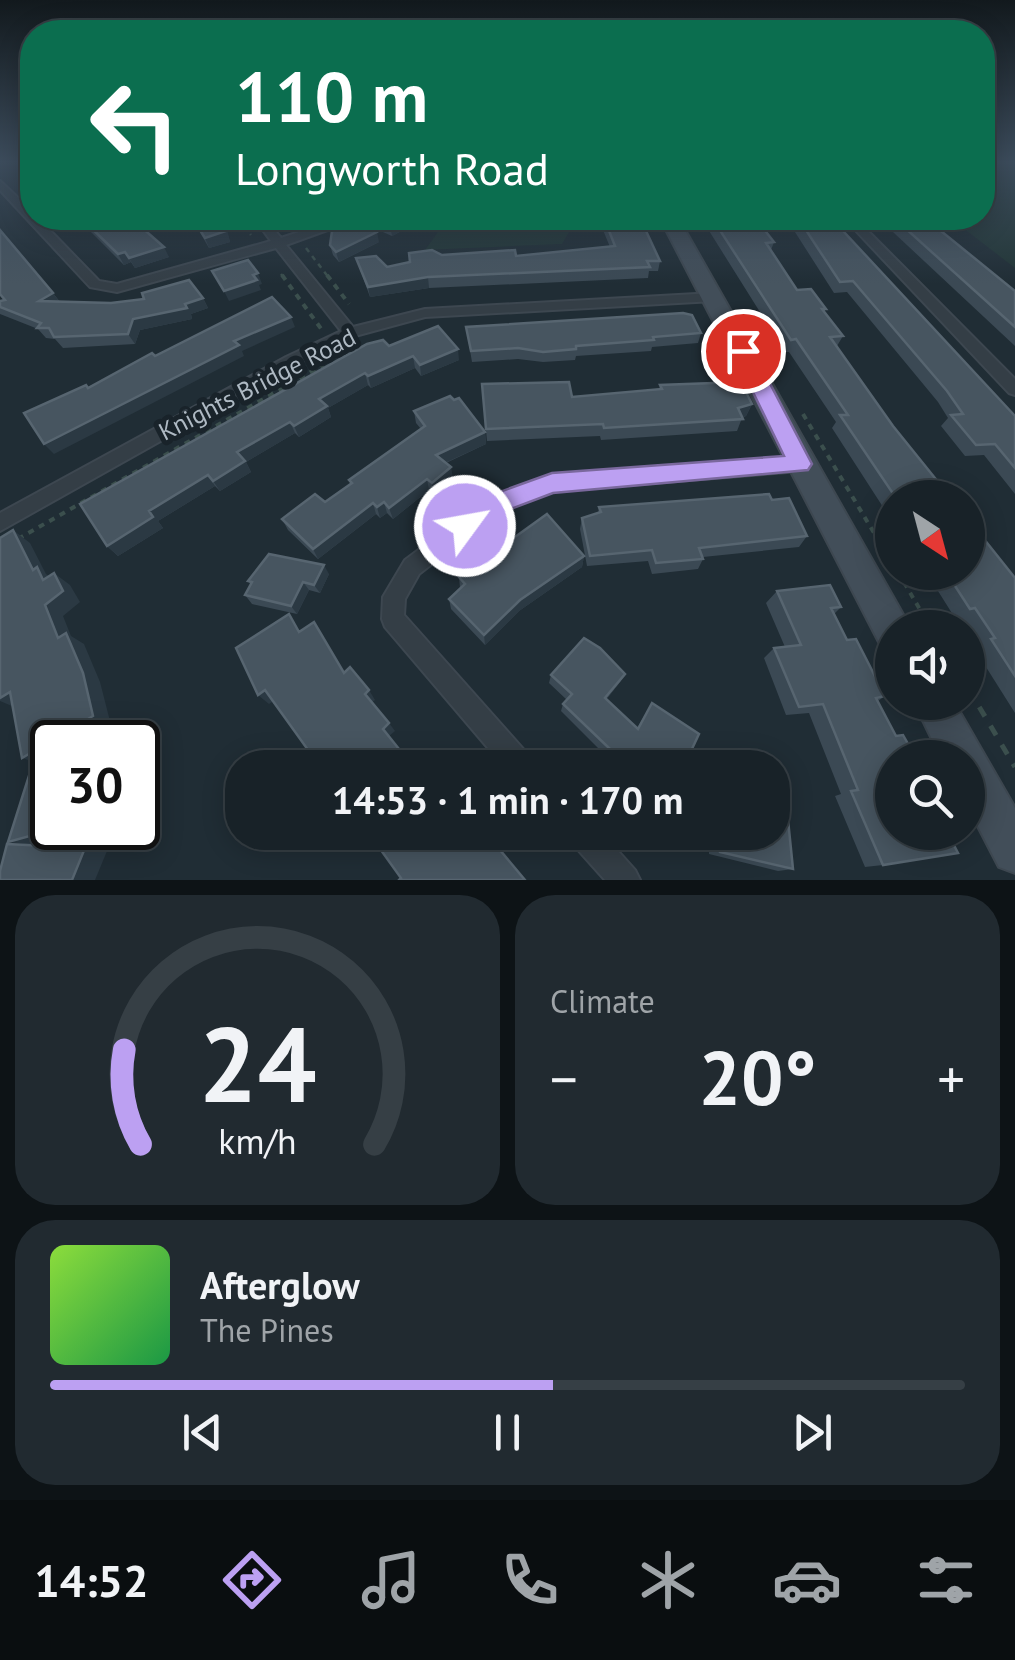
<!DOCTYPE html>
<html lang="en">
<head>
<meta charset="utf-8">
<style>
	body { margin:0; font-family:"PT Sans",sans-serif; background:#212a30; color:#f1f3f6; height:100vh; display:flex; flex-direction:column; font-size:38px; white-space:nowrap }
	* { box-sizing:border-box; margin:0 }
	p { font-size:32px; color:#9fa4a8 }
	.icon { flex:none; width:55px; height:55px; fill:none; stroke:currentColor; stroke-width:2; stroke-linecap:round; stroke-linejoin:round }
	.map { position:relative; height:880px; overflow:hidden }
	.side { display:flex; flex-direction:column; gap:15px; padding:15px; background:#0d1316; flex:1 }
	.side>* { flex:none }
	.guide { position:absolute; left:20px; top:20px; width:975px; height:210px; border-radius:40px; box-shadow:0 5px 25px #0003,0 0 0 2px #363f45; background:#0b6e4f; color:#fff; overflow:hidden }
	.needle { width:65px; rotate:144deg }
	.fabs { position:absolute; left:875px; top:480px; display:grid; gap:20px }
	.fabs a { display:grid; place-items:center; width:110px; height:110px; border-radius:50%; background:#182228; box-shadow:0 5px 25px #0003,0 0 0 2px #363f45; font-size:50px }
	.speed { position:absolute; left:30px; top:720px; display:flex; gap:20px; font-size:50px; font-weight:700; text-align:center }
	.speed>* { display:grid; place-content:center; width:130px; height:130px; border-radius:50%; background:#182228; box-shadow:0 5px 25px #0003,0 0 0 2px #363f45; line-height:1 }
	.speed .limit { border:5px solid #111; border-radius:15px; background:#fff; color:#111 }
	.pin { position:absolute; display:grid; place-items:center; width:85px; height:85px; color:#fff; margin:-42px; border:5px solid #fff; border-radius:50%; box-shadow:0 2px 10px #0007 }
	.me { position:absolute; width:110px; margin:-55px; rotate:58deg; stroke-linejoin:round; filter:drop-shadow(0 0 8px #0008) }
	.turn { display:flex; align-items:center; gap:35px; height:210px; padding:0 50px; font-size:45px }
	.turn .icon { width:130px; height:130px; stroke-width:2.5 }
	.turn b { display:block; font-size:70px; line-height:85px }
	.big { font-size:75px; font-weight:700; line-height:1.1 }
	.side .tile { flex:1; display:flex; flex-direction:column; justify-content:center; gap:15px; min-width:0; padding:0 35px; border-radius:40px; background:#212a30 }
	.side .dial { align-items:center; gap:0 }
	.dial svg { height:260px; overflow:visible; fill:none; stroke:#363f45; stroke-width:7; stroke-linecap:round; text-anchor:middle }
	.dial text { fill:#f1f3f6; stroke:none }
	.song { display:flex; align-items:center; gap:30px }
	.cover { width:120px; height:120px; border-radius:15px; background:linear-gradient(135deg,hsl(90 70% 55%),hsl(140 70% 35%)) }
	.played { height:10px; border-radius:5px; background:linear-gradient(90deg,#bca0f2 55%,#363f45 55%) }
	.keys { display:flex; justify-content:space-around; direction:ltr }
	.heat { display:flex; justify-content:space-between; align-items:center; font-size:55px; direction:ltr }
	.side .tiles { flex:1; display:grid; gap:15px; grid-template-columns:1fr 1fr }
	.tile:last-child { grid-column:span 2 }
	.trip { position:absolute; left:225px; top:750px; width:565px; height:100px; border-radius:40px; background:#182228; box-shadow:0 5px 25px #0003,0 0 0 2px #363f45; font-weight:700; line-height:100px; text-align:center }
	.menu { display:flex; height:160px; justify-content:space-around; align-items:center; background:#0a0e10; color:#9fa4a8 }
	.menu .icon { width:70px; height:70px }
	.menu .selected { color:#bca0f2 }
	.menu b { font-size:45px; color:#f1f3f6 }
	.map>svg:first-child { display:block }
	.green { fill:#223636 }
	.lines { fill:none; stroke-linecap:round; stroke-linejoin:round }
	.street-casing { stroke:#3d4750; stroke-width:4 }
	.secondary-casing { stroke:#3d4750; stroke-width:4 }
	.path-far2 { stroke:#3b4f4d; stroke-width:2.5; stroke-dasharray:5 5; stroke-linecap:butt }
	.path-far1 { stroke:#3b4f4d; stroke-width:4; stroke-dasharray:6 6; stroke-linecap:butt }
	.path { stroke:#3b4f4d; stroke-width:5; stroke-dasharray:11 11; stroke-linecap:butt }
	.street { fill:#343e46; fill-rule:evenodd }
	.secondary { fill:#424e59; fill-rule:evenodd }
	.wall { fill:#3b4954 }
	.shaded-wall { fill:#2b3943 }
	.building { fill:#475560; stroke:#576570; stroke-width:2.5 }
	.route { fill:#bca0f2; stroke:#7a689d; stroke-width:2.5 }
	.labels { text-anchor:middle; stroke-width:10; stroke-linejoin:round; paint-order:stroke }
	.street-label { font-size:25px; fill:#aeb9c3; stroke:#19232a }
</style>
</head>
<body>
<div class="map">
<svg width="1015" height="880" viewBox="0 0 1015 880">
	<rect width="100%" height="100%" fill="#202d35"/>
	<!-- green -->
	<g class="green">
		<path d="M983,161H1015V268L950,218H982Z"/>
		<path d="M448,218H573L574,224L562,244L425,250Z"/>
	</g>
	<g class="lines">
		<!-- street casing -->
		<g class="street-casing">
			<g id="street">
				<path d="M0,181L32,211V218H38L99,281L117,284L271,241L254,218H265L281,238L341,218H356L355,220L286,245L353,327L425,309L714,293L721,297L714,301L425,317L355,336L296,365L0,531V513L286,357L341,331L276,248L117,292L90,287L0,190Z"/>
				<path d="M844,218H855L1015,379V395L1009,393Z"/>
				<path d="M800,457L806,459L809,464L806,469L800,471L553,491L499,512L419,574L405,599L404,615L532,759L536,768H505L385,627L382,619L383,597L405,560L485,500L552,475Z"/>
				<path d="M567,832H601L635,870L640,880H605L571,842Z"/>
			</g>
		</g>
		<!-- secondary casing -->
		<g class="secondary-casing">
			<g id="secondary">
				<path d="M660,218H678L905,618L909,628H892V647L879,642Z"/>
				<path d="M914,702H954L1015,808V873L999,867L968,807V758H941Z"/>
			</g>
		</g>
		<!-- path-far2 -->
		<g class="path-far2">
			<path d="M238,218L251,235"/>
			<path d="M280,218L287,225"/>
			<path d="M306,248L329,278"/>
			<path d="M281,274L284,278"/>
		</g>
		<!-- path-far1 -->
		<g class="path-far1">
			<path d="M282,275L322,330"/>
			<path d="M327,275L349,304"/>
			<path d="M803,414L892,563"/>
			<path d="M18,539L323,365"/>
			<path d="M898,572L929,625"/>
		</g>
		<!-- path -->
		<g class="path">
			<path d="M928,623L931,628"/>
			<path d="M881,653L892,675"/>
			<path d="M968,688L1015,767"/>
		</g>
		<!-- street -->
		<use href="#street" class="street"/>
		<!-- secondary -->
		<use href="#secondary" class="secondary"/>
	</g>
	<!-- wall -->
	<g class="wall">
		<path d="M77,218H131L169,257L135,268L131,262L124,265Z"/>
		<path d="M183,218H223L230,242L209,248L198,229L193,231Z"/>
		<path d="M375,218H422L417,223L392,236L376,229L374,219Z"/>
		<path d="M598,218H640L660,261L658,271H649L648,278L429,288L370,297L356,258L387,267L442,255L516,256L610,247Z"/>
		<path d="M701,218H755L774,242L771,250L797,290L826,309L824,312L843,336L837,346L893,426L951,498H892V521L832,428L836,422L789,352H785Z"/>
		<path d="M786,218H831L1015,416V494L984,455L965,456L941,426L948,418L938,402L847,292L834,293Z"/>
		<path d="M878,218H925L1015,291V346Z"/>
		<path d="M379,242L339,262L333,255L330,245Z"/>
		<path d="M53,293L60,302L111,303L203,298L208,308L191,314L192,319L140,330L135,344L63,348L55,339L46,338L38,329L0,314V301Z"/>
		<path d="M466,327L701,333L698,343L652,347L651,351L576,356L575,360L543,362L518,359L472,362Z"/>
		<path d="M389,346L459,360L421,376L415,368L371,388L368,385L328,408L331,417L299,437L295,433L246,462L251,472L220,491L215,486L158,521L163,528L118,556L107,546Z"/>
		<path d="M660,385L752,404L746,416L742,418L737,431L601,440L600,436L487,441L483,397H572L659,389Z"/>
		<path d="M414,411L485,432L486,444L446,463L453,478L434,494L429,490L393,519L387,513L380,518L376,514L318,559L288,530L282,519L325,502L350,484L349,480L421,429L416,423Z"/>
		<path d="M599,507L807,536L799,547L703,557V559L698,569L652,574L648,561L587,566L580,529L582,518L598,513Z"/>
		<path d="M584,556L582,567L519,611L485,645L451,609L449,599L460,588L459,577Z"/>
		<path d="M926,572H968L1015,578V713L974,648L978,646L968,630V628H966L960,618H955Z"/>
		<path d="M329,574L320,593L309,590L297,614L252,604L245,595L251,585L248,581Z"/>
		<path d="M777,591L841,607L834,614L847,640L885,696L878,701L883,865L865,867L835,796L841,794L809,713L786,715L764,658L774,648L785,647L766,603Z"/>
		<path d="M625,674L620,682L606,700L637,728L652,703L683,768H622L606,756L561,711L563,704L567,700L549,683L551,675Z"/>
		<path d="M717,755L771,768H707V762Z"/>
		<path d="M709,832H772L793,869L778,871L709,854Z"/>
	</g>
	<!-- shaded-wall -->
	<g class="shaded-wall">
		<path d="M222,218L225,221L230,242L209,248L205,238Z"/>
		<path d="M407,218H422L417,223L392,236L390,226Z"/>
		<path d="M193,219L198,229L193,231L189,220Z"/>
		<path d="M377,232L379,242L339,262L336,252Z"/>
		<path d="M164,247L169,257L135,268L129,258Z"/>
		<path d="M125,252L131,262L124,265L118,254Z"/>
		<path d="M258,273L262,284L259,285L261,290L229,301L224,291Z"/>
		<path d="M428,277L429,288L370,297L368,287Z"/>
		<path d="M53,293L61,304L39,301Z"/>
		<path d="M203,298L208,308L191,314L192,319L140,330L135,344L128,334L133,319Z"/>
		<path d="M291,317L295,327L242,351L244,356L54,454L44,444L234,341Z"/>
		<path d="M458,349L459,360L421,376L420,365Z"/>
		<path d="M413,356L415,368L371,388L368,376Z"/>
		<path d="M365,373L368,385L328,408L331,417L299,437L294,426L319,399Z"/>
		<path d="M752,404L746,416L738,419V408Z"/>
		<path d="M290,422L295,433L246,462L251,472L220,491L213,481L237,452Z"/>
		<path d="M485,432L486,444L438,466L436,455Z"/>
		<path d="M451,467L453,478L434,494L432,483Z"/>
		<path d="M208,475L215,486L158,521L163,528L118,556L107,546L149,511Z"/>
		<path d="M427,479L429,490L393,519L389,508Z"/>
		<path d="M384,502L387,513L380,518L377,507Z"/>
		<path d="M373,503L376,514L318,559L313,549Z"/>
		<path d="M13,530L30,543L46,574L54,580H43L33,570Z"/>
		<path d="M584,556L582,567L519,611L485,645L484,635L520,600Z"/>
		<path d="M324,565L329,574L320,593L314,585Z"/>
		<path d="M54,573L70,585L80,602L63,616L71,636L84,644L100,682L111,725L81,742H52V760L44,765L22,758L45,605Z"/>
		<path d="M303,582L309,590L297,614L291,606Z"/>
		<path d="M625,674L620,682L601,706L605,698Z"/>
		<path d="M265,690L275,700L269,704L258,695Z"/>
		<path d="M369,690L375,700L371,703L365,694Z"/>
		<path d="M10,692L19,709L0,701V698Z"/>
		<path d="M389,723L395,731L388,737L383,729Z"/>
		<path d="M59,828H95L33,845L8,842Z"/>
		<path d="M85,848L107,851L95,880H72Z"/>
	</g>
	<!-- building -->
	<g class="building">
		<path d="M24,161H32V169Z"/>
		<path d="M81,218H131L164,247L129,258L125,252L118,254Z"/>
		<path d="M186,218H222L226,231L205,238L193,219L189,220Z"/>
		<path d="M375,218H407L390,226L374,219Z"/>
		<path d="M604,218H640L660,261H647L650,267L428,277L368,287L356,258L376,256L387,267L410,262L409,253L432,250L442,255L515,250L516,256L615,246Z"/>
		<path d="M712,218H755L774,242L766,243L797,290L811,289L826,309H822L843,336L830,337L893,426L951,498H896L840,415H848L796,339L791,340Z"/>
		<path d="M798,218H831L1015,416V468L995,444L976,445L951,415L963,414L947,391L853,281L840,282Z"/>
		<path d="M894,218H925L1015,291V327Z"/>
		<path d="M375,228L377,232L336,252L330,245L332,231Z"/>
		<path d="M0,230L53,293L39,301L111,303L144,299L142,293L189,280L203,298L185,304L187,308L133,319L128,334L54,337L49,328H37L41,323L0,307V301L5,300L0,294Z"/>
		<path d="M248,260L258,273L253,275L257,280L224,291L212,271Z"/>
		<path d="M272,297L291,317L234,341L239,345L44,444L24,413L86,385L88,388L152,353L155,356Z"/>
		<path d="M683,313L692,315L701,333L653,337L654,340L576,346V349L543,352L518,348L471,351L466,327Z"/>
		<path d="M438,326L458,349L420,365L413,356L368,376L365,373L319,399L327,406L294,426L290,422L237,452L245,461L213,481L208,475L149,511L153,517L107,546L80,504L367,344L383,340L389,346Z"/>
		<path d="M569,382L572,397L662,389L660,385L741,382L752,404L738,408L743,419L604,428L603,424L486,429L482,384Z"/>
		<path d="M450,396L454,400L459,398L485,432L436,455L451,467L432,483L427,479L389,508L384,502L377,507L373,503L313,549L282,519L315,494L325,502L352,483L349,480L425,426L414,411Z"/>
		<path d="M769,494L772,500L789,498L807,536L699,548L703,559L656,563L652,550L590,556L582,518L601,512L599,507Z"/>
		<path d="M547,514L584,556L520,600L484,635L449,599L465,584L459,577Z"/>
		<path d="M968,519L1015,578V676L991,639L995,638L975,608L970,609L946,572H968Z"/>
		<path d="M13,530L33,570L37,567L43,580L54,573L63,591L45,605L58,638L66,633L83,673L93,716L22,758L10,692L0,698V538Z"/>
		<path d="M269,554L324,565L314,585L303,582L291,606L245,595L252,582L248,581Z"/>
		<path d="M830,585L841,607L831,608L847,640L856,639L885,696L876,698L896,736L903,735L916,758H892V832H947L958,853L883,865L851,791L858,790L823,704L799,707L774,648L801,645L777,591Z"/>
		<path d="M289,614L299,632L314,622L344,673L350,667L369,690L365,694L389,723L383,729L407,759L413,753L425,768H321L265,690L258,695L236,648Z"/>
		<path d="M584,638L600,648L625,674L605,698L638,729L652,703L699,734L683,768H634L610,749L563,704L572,694L551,675Z"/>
		<path d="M717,755L771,768H717Z"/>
		<path d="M52,758V828H59L8,842L33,763Z"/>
		<path d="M772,768L783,770L793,869L720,852V832H772Z"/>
		<path d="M368,832H485L525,880H399L401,878Z"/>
		<path d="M7,844L85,848L72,880H0V871Z"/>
	</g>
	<!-- sky -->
	<linearGradient id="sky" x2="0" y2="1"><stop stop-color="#12191d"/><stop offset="0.57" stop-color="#3c4c5c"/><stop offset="1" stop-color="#3c4c5c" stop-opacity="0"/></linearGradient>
	<rect width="1015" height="284" fill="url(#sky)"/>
	<!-- route -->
	<path class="route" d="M743,344L753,351L812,464L808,470L553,493L500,513L474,534L465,537L456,534L452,526L456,518L483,498L552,473L784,456L733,351Z"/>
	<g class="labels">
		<!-- street labels -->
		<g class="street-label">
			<text transform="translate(257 384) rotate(-27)" y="9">Knights Bridge Road</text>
		</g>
	</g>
</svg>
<div class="fabs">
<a><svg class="needle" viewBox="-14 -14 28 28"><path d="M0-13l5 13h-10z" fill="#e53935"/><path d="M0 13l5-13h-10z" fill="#9fa4a8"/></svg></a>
<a><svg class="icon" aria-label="sound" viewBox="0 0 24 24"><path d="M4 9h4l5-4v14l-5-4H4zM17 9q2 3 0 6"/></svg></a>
<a><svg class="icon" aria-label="search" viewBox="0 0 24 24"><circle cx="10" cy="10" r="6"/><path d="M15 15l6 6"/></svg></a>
</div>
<div class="speed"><div class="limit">30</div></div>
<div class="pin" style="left:743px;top:351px;background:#d93025"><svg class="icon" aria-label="arrive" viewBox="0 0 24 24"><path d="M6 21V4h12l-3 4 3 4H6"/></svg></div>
<svg class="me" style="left:465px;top:526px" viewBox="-20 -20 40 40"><circle r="17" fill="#bca0f2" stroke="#fff" stroke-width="3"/><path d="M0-11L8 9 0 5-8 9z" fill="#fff"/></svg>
<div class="trip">14:53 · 1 min · 170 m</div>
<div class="guide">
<div class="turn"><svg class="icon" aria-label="left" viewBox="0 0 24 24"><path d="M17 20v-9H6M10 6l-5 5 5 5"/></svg><div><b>110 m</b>Longworth Road</div></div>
</div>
</div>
<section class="side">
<div class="tiles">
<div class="tile dial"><svg viewBox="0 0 100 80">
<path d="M14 69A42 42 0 1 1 86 69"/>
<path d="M14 69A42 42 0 0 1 9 40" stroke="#bca0f2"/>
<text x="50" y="56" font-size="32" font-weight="700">24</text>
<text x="50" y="72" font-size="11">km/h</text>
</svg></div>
<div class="tile"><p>Climate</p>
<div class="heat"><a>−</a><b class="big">20°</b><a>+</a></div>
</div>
<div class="tile">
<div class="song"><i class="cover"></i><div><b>Afterglow</b><p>The Pines</p></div></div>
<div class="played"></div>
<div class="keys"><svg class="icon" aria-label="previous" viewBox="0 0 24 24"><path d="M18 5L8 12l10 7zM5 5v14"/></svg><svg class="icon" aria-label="pause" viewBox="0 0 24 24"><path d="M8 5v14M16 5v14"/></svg><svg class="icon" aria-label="next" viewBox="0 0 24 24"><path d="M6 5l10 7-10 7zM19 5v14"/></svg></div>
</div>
</div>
</section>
<nav class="menu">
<b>14:52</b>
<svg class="icon selected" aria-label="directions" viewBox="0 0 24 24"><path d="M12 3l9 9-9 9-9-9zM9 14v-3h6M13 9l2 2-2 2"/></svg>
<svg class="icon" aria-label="music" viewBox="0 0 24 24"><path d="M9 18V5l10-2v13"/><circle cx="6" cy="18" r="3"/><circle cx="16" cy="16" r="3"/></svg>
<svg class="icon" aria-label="phone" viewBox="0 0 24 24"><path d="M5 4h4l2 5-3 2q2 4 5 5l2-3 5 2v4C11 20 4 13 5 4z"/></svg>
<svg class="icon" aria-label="climate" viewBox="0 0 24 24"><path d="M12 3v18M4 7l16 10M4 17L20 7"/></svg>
<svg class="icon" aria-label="car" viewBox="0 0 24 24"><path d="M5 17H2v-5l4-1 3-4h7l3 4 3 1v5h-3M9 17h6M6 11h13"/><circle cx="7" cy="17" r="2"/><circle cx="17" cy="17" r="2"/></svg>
<svg class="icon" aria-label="filters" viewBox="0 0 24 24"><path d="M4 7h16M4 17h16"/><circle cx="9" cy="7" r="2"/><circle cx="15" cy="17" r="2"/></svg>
</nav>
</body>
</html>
